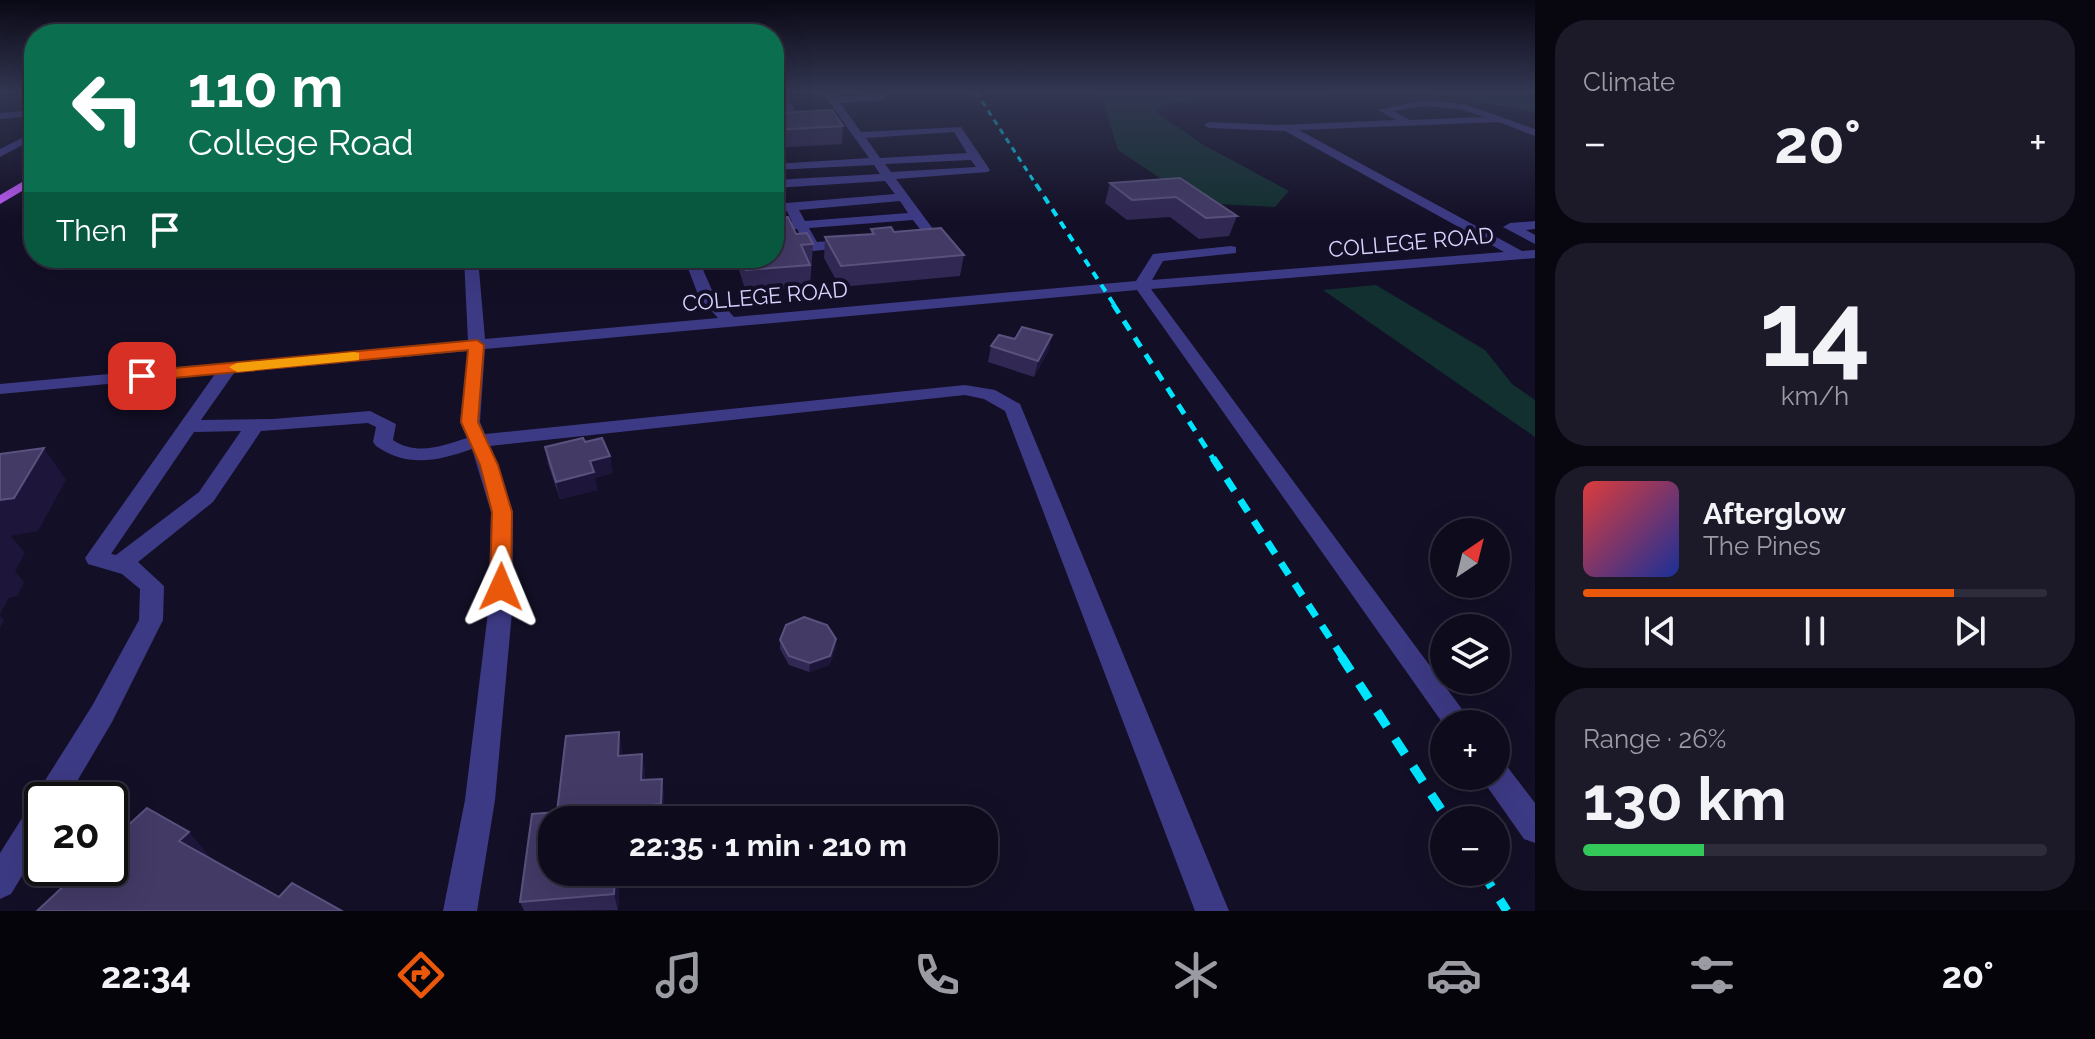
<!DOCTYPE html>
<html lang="en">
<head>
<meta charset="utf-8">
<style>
	body { margin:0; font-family:Raleway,sans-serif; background:#1c1929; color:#f1f3f6; height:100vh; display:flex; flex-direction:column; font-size:30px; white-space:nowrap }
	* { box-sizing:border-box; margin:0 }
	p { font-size:26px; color:#9b9ba3 }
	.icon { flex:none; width:44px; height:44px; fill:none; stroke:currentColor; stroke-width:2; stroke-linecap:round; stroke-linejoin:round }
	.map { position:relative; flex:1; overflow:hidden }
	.panel { display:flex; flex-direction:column; gap:20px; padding:20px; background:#08060f; width:560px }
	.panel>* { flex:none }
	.hud { position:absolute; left:24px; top:24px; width:760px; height:244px; border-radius:32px; box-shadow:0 8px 32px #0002,0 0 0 2px #2e2b3b; background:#0b6e4f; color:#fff; overflow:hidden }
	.needle { width:52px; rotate:35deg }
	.fabs { position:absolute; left:1430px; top:518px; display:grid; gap:16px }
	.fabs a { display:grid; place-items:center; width:80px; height:80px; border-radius:50%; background:#0e0b1c; box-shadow:0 8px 32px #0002,0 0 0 2px #2e2b3b; font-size:40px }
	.speed { position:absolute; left:24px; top:782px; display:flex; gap:16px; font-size:40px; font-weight:700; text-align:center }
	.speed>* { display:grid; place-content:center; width:104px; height:104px; border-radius:50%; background:#0e0b1c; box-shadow:0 8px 32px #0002,0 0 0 2px #2e2b3b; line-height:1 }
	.speed .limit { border:4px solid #111; border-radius:12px; background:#fff; color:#111 }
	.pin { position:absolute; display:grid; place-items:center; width:68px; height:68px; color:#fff; margin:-34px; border-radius:16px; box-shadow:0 4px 12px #0006 }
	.me { position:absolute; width:88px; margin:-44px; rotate:1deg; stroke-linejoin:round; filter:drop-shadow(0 0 6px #0008) }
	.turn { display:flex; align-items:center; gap:28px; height:168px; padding:0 32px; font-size:36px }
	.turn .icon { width:104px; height:104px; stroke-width:2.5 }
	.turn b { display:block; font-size:56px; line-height:68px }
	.then { display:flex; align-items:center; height:76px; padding:0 32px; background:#0003; gap:16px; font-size:30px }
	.big { font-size:60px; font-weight:700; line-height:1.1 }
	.panel .card { flex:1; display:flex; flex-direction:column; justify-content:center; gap:12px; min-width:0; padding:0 28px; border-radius:32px; background:#1c1929 }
	.panel .dial { align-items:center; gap:0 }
	.dial b { font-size:104px; line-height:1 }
	.song { display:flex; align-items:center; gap:24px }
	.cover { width:96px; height:96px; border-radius:12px; background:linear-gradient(135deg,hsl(0 70% 55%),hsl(230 70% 35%)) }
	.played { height:8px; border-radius:4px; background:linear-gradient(90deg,#ea580c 80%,#2e2b3b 80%) }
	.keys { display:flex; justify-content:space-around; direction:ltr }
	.heat { display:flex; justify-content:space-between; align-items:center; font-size:44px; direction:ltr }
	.charge { height:12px; border-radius:6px; background:linear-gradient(90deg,#34c759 26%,#2e2b3b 0) }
	.trip { position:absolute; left:538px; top:806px; width:460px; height:80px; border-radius:32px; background:#0e0b1c; box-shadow:0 8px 32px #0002,0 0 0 2px #2e2b3b; font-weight:700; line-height:80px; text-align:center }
	.menu { display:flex; height:128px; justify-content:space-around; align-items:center; background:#06040b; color:#9b9ba3 }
	.menu .icon { width:56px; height:56px }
	.menu .on { color:#ea580c }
	.menu b { font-size:36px; color:#f1f3f6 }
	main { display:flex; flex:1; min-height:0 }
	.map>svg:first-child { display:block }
	.green { fill:#12302f }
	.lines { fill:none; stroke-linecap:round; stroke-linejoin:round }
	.minor { fill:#3d3a85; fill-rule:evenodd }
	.major { fill:#c25bff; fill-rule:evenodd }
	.rail-far4 { stroke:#00e5ff; stroke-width:3; stroke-dasharray:6 5; stroke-linecap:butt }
	.rail-far3 { stroke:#00e5ff; stroke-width:4; stroke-dasharray:8 7; stroke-linecap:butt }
	.rail-far2 { stroke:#00e5ff; stroke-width:5; stroke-dasharray:11 9; stroke-linecap:butt }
	.rail-far1 { stroke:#00e5ff; stroke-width:7; stroke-dasharray:14 11; stroke-linecap:butt }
	.rail { stroke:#00e5ff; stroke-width:9; stroke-dasharray:18 15; stroke-linecap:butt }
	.wall { fill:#312854 }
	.shaded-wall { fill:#1d163a }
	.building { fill:#433a66; stroke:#5a527e; stroke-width:2 }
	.route { fill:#ea580c; stroke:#983908; stroke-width:2 }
	.slow { fill:#f59e0b }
	.labels { text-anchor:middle; stroke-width:8; stroke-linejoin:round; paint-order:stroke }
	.street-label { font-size:22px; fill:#d9d4ff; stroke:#130f26 }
</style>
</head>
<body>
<main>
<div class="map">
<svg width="1535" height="911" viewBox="0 0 1535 911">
	<rect width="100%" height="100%" fill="#130f26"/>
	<!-- green -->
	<g class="green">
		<path d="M1086,92H1337L1310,99L1238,97L1165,103L1156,112L1202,144L1289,191L1275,207L1197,203L1118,150L1103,102Z"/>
		<path d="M1425,92H1535V112Z"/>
		<path d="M1376,285L1485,350L1512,384L1535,400V437L1323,290Z"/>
	</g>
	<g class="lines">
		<!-- minor -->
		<g class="minor">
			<path d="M775,92H785L802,123H794Z"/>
			<path d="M822,92H832L836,97L875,95L872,92H882L885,100L840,103L861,132L961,127L990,170L988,172L896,179L939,237L937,240L911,241V235L923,233L913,220L809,228L817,242L852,239L859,243L852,247L813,251L808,250L797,229L774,231V223L792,222L787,211L774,212V204L895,194L885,181L774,188V180L880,174L874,165L774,170V164L869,158ZM954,132L967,153L880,158L866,138ZM971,160L976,167L891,172L885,164ZM900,201L908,213L805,221L799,210Z"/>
			<path d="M1424,100L1464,104L1535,129V136L1499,122L1299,130L1522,251L1535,250V258L1151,289L1473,724L1444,725L1137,290L485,349L480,422L485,434L965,385L995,390L1020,404L1229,911H1195L1005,411L984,399L965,395L490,446L513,512L512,612L495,800L477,911H443L465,800L488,612L491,512L472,449C438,461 407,468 376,446L373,442L376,427L368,423L261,431L213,502L138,562L164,586L163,620L112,722L66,800H42V843L11,894L0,899V853L31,804L36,802L39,790L92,706L139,620L140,589L122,574L88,564L85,558L215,374L0,394V384L468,341L464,258H478L485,339L718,318L699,297L684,258H698L714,295L734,317L1136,281L1153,254L1231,246L1236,247V253L1163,261L1152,280L1504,252L1285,131L1209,128L1204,125L1209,122L1278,125L1396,120L1378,110ZM1424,106L1460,109L1484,117L1410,120L1393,111ZM468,351L460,422L467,438C442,446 417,456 393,440L396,424L370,411L273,419L201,420L234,373ZM241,431L199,492L116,555L111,554L194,432Z"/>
			<path d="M34,110V116L0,119V113Z"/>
			<path d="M34,132V139L0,157V149Z"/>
			<path d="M1535,221V229L1526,230L1535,235V244L1503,227L1510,223Z"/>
			<path d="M1496,762L1506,765L1535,803V843L1524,839L1486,785L1482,776H1496Z"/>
		</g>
		<!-- major -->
		<path class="major" d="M34,175V184L0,204V195Z"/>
		<!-- rail-far4 -->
		<path class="rail-far4" d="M976,92L1037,186"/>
		<!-- rail-far3 -->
		<path class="rail-far3" d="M1036,184L1115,306"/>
		<!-- rail-far2 -->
		<path class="rail-far2" d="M1113,304L1214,460"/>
		<!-- rail-far1 -->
		<path class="rail-far1" d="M1213,458L1343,658"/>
		<!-- rail -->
		<g class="rail">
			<path d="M1341,656L1448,820"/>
			<path d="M1482,872L1507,911"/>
		</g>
	</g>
	<!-- wall -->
	<g class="wall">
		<path d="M774,113L843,126L842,144L774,148Z"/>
		<path d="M1180,178L1237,216L1229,236L1199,239L1170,217L1127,220L1105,203L1110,183Z"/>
		<path d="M871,229L894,232L964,255L960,276L840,287L824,258L825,237L871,234Z"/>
		<path d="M796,234L813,244L810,287L746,292L735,258H774Z"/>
		<path d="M991,346L1049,350L1034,377L988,362Z"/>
		<path d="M585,442L610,456L612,473L595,478L597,490L560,499L548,464L545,447Z"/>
		<path d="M780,640L836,648L829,665L809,672L789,665L780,649Z"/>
		<path d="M619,732L622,755L642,754L645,772V780L662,779L664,796V820H552V872H620L618,910L524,911L520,902L532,814L557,812L566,736Z"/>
	</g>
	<!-- shaded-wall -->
	<g class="shaded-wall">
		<path d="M1052,335L1049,350L1034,377L1038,361Z"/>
		<path d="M44,448L66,480L38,531L11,536L25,553L15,571L24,582L17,596L9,598L0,614V500Z"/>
		<path d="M610,456L612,473L595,478L597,490L560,499L556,482L590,461Z"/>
		<path d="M0,615L4,620L0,628Z"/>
		<path d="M836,639V648L829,665L809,672L810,663Z"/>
		<path d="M619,732L622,750L621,773L618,756Z"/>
		<path d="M642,754L645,772L644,797L641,780Z"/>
		<path d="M662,779L664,796V820L661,804Z"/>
		<path d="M189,832L216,864L179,841Z"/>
		<path d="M615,872H620L618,910L614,894Z"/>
	</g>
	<!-- building -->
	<g class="building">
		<path d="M832,110L843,126L774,130V113Z"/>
		<path d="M1180,178L1237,216L1206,218L1176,197L1132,200L1110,183Z"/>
		<path d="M788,217L796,234L807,233L813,244L801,245L810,265L746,270L742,258H774V218Z"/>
		<path d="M891,227L894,232L941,228L964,255L841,266L825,237L874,234L871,229Z"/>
		<path d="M1022,327L1052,335L1038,361L991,346L999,335L1015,339Z"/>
		<path d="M583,438L585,442L602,438L610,456L590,461L594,472L556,482L545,447Z"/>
		<path d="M44,448L14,498L0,500V454Z"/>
		<path d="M804,617L827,625L836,639L830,656L810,663L789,656L780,640L786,625Z"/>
		<path d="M619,732L618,756L642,754L641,780L662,779L661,804L589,810L588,820H552V872H615L614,894L520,902L532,814L557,812L566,736Z"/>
		<path d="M147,808L189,832L179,841L279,897L292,883L342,911H37L83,868H110V842Z"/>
	</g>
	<!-- sky -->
	<linearGradient id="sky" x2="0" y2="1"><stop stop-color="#0a0815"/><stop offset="0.42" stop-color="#333752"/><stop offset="1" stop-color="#333752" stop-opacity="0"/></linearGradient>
	<rect width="1535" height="220" fill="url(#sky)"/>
	<!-- route -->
	<path class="route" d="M477,340L484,345L478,422L498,465L512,512L511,587L501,596L490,587L492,512L480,465L461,422L468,350L142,381L134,376L142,371Z"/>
	<!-- slow -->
	<path class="slow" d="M354,352L359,353V360L237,372L229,367L237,363Z"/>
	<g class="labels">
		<!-- street labels -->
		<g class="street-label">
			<text transform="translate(1411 242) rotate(-5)" y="8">COLLEGE ROAD</text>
			<text transform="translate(765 296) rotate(-5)" y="8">COLLEGE ROAD</text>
		</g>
	</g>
</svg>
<div class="fabs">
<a><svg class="needle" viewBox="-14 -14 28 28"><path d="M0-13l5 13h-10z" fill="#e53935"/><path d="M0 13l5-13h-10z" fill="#9b9ba3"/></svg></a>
<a><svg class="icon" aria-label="layers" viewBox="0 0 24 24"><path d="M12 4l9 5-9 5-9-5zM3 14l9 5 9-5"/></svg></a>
<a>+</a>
<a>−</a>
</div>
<div class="speed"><div class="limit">20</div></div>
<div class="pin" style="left:142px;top:376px;background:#d93025"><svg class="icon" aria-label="arrive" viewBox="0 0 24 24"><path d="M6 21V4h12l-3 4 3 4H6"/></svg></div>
<svg class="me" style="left:501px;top:587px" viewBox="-20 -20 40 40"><path d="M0-17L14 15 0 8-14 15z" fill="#ea580c" stroke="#fff" stroke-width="4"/></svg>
<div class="trip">22:35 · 1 min · 210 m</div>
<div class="hud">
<div class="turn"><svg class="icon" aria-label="left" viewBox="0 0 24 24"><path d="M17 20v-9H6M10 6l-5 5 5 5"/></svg><div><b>110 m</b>College Road</div></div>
<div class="then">Then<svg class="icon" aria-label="arrive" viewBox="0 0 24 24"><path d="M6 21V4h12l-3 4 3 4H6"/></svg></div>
</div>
</div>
<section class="panel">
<div class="card"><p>Climate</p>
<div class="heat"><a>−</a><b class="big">20°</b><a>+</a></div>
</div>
<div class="card dial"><b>14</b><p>km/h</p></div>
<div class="card">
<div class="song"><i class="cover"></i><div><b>Afterglow</b><p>The Pines</p></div></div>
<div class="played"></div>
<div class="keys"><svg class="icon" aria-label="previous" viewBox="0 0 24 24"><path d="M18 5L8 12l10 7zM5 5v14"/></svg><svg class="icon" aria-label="pause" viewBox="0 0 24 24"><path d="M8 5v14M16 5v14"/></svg><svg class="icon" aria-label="next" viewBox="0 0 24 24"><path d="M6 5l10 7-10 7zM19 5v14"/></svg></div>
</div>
<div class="card"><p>Range · 26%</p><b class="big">130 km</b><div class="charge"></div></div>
</section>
</main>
<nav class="menu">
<b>22:34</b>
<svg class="icon on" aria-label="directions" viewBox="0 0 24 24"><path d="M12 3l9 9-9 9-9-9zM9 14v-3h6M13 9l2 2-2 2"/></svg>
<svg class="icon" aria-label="music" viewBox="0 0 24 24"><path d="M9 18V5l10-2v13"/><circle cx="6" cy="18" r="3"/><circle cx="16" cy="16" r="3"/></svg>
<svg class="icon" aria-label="phone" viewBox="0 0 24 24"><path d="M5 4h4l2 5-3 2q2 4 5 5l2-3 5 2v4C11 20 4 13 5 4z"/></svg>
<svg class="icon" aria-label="climate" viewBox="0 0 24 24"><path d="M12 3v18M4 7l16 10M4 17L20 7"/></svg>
<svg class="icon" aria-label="car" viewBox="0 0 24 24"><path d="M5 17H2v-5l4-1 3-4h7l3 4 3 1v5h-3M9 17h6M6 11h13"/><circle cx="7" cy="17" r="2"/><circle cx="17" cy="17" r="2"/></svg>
<svg class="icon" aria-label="filters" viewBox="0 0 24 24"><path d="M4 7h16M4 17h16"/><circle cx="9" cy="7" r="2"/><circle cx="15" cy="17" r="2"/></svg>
<b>20°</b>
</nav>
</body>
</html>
